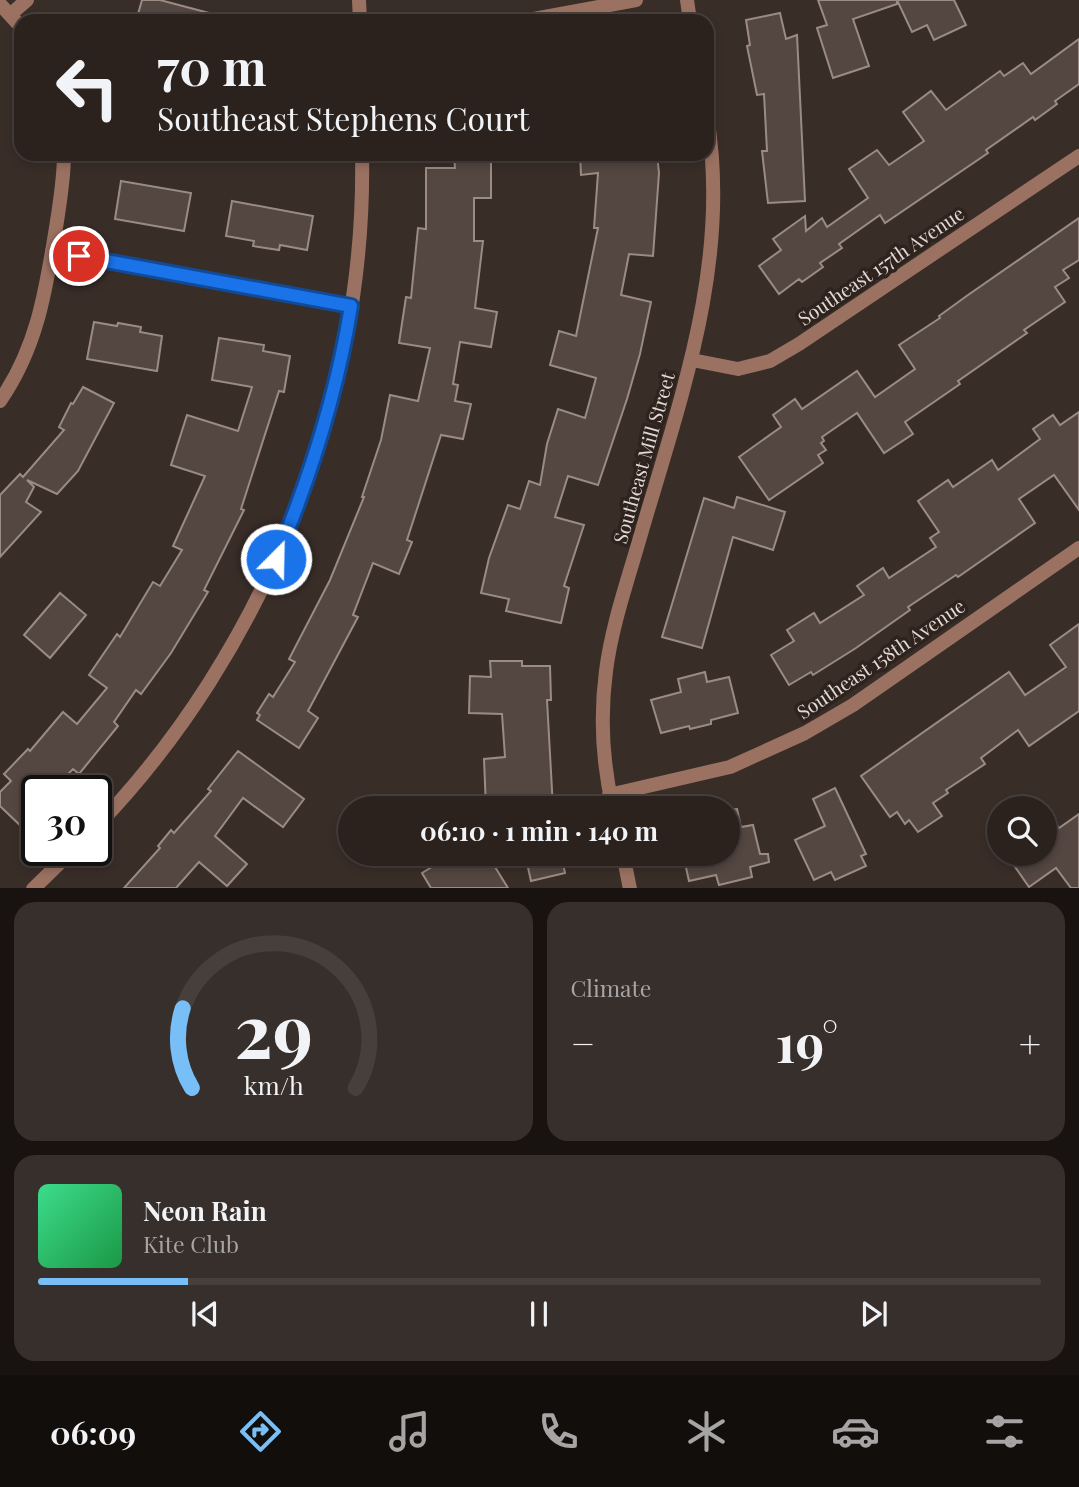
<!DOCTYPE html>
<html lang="en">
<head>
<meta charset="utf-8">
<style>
	body { margin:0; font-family:"Playfair Display",serif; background:#372f2b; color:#f1f3f6; height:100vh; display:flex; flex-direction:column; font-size:26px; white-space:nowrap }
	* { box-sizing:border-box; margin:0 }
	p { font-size:23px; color:#a6a4a4 }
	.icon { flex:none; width:38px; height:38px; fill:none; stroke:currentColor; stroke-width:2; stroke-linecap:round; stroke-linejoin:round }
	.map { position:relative; height:888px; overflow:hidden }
	.sheet { display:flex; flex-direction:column; gap:14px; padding:14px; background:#181310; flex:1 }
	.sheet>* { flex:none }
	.top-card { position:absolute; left:14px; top:14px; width:700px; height:147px; border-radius:21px; box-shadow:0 4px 10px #0003,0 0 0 2px #473f3c; background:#2b221e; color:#f1f3f6; overflow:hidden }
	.fabs { position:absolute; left:987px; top:796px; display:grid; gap:14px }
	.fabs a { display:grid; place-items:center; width:70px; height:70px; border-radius:50%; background:#2b221e; box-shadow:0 4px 10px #0003,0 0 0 2px #473f3c; font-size:35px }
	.speed { position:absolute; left:21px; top:775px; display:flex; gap:14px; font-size:35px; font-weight:700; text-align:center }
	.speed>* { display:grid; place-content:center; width:91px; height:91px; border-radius:50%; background:#2b221e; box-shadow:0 4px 10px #0003,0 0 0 2px #473f3c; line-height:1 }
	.speed .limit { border:4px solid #111; border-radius:10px; background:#fff; color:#111 }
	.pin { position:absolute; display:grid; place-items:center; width:60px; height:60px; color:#fff; margin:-30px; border:4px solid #fff; border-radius:50%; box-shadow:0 2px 7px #0007 }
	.me { position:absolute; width:77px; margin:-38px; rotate:23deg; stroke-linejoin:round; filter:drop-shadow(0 0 5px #0008) }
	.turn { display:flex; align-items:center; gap:24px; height:147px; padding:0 28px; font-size:32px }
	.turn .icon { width:91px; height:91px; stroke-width:2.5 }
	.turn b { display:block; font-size:49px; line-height:60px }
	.big { font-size:52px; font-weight:700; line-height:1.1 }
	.sheet .widget { flex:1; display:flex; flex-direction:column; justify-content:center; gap:10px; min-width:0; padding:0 24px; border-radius:21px; background:#372f2b }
	.sheet .dial { align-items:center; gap:0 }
	.dial svg { height:182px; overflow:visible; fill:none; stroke:#473f3c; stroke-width:7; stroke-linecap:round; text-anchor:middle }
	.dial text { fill:#f1f3f6; stroke:none }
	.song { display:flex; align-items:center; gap:21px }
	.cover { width:84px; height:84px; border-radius:10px; background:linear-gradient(135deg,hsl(150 70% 55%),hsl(140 70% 35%)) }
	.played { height:7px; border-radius:4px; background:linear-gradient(90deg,#78bff8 15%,#473f3c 15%) }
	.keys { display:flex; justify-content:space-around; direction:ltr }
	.heat { display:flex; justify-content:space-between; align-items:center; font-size:38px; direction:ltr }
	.sheet .tiles { flex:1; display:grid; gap:14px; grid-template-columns:1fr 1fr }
	.widget:last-child { grid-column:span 2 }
	.trip { position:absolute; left:338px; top:796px; width:402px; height:70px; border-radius:35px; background:#2b221e; box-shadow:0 4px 10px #0003,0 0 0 2px #473f3c; font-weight:700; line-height:70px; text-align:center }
	.tab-bar { display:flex; height:112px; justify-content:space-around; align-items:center; background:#110e0c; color:#a6a4a4 }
	.tab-bar .icon { width:49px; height:49px }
	.tab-bar .on { color:#78bff8 }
	.tab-bar b { font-size:32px; color:#f1f3f6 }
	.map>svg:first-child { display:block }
	.building { fill:#544641; stroke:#9a8b85; stroke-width:2 }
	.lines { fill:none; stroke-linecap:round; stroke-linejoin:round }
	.minor { stroke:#9b7262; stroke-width:14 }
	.route-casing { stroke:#114b97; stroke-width:18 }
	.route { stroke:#1a73e8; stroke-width:12 }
	.labels { text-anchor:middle; stroke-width:7; stroke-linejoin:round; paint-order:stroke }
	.street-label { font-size:19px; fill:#e2dad7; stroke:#2f231e }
</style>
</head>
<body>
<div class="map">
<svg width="1079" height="889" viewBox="0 0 1079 889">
	<rect width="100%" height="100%" fill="#392d28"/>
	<!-- building -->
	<g class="building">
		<path d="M142,0H160L213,14L212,21H136Z"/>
		<path d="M818,0H954L966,25L934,40L927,25L912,32L897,0V4L853,19L869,66L833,78L817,28L827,25Z"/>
		<path d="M780,13L786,39L797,35L805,201L768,203L762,151H767L764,94L757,95L747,46L750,45L746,20Z"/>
		<path d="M1079,39V84L1055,101L1057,104L1035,120L1033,117L986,150L988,153L885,223L880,215L839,244L842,248L820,263L823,267L802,282L799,279L779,294L759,266L781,250L773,239L805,216L806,231L822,218L827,227L868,198L849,169L877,150L889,165L924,141L903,112L931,91L946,110L1000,71L1004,76L1023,63L1031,74Z"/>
		<path d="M454,154H491V198H474V241H483L475,308L497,312L491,347L460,342L453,384L458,385L455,401L471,404L463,439L441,435L407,540L412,542L399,574L373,563L353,615L358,617L308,711L318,718L299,748L257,720L260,715L257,713L269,694L273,697L295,662L289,659L330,580L364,497H362L381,440L390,395L418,401L430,348L399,343L406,297L411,298L418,228L426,229V168H455Z"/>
		<path d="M580,154H657L659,173L653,256L629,254L621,295L651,302L640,354L627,399L598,485L568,476L555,517L584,525L564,586L569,588L561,623L506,611L509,599L481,593L489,558L508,505L520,509L529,481L540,485L547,444L558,409L585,418L596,378L550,365L559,331L576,336L598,228H594L598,173L581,175Z"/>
		<path d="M121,181L191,193L184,231L115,219Z"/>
		<path d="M232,201L313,216L307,250L280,245L279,250L253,246L254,241L226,236Z"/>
		<path d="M1079,218V260L1063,270L1069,278L1055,287L1065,302L1024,330L1027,333L958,381L960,384L905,422L913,434L884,453L857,413L822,437L824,441L821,443L826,450L818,455L823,463L769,500L739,457L781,427L773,415L795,399L802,409L857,371L875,397L915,369L899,345L940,318L939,316L968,295Z"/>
		<path d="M94,322L117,326L118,323L141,327L140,332L162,336L157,371L87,359Z"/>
		<path d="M219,338L264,345L263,351L290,356L284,392L279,391L241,509L244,510L204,590L208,592L171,653L141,694L136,690L114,722L118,726L79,774L73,769L51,791H37V816L24,829L0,806V792L11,781L4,774L28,749L30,751L63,712L77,724L107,688L89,675L117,634L120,637L153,582L160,586L182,550L173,546L205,476L171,465L187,415L238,431L252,387L212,380Z"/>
		<path d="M83,387L114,403L78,471L57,494L27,480L34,487L26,502L41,512L0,557V495L20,474L23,477L64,430L59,427L71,403L73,404Z"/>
		<path d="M1079,412V510L1054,475L1019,499L1035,523L958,577L956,575L908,607L910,610L856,648L813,675L811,672L789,685L771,655L794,641L787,630L814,613L820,623L864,595L857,586L883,568L889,578L936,547L930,538L939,532L918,501L948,480L953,487L992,460L998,470L1040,439L1033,429L1053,415L1060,425Z"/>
		<path d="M737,497L785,512L773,550L733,537L702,648L662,637L704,498L734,508Z"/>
		<path d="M60,593L86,615L50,658L24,635Z"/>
		<path d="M1079,624V711L1029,746L1018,730L981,758L985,764L946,790L948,793L933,803L942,816L918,832L909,820L905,824L897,812L890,817L861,776L1009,672L1025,695L1066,667L1050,645Z"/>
		<path d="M490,661H522V666H550L551,700H547L553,808H486L484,759L505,757L502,714L469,713L470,676L491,677Z"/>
		<path d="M705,672L707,682L729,677L738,713L711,720V724L690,729L689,726L661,733L651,700L681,692L678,679Z"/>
		<path d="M238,751L304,799L283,827L243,798L215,836L247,864L227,886L199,862L176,888H124L160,848L158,846L171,830L174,833L211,791L208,789Z"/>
		<path d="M835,788L866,854L861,856L866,866L835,880L831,872L814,880L795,840L825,826L813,799Z"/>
		<path d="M1045,807L1059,828L1079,814V888H1071L1056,868L1029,887L1006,854H1045Z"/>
		<path d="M737,809L741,827L753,825L760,854H768L769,862L750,867L752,877L719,885L716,875L689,881L683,854H728V810Z"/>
		<path d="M453,854H487L508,888H431L422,873Z"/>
		<path d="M525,854H561L565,873L531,881Z"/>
	</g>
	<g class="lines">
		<!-- minor -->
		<g class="minor">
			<path d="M359,0L360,21"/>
			<path d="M687,0L690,21"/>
			<path d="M0,4L21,27"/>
			<path d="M11,14L27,0"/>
			<path d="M523,21L636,0"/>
			<path d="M52,251L350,306"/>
			<path d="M692,360L738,369L770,361L799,344L1079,156"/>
			<path d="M0,401C36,349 45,295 55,234C59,208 64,181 64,154"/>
			<path d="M609,795L730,767L805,733L853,705L1079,548"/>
			<path d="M613,808C603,765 600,716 606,671C612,623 630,574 643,527C682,395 731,257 707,117"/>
			<path d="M96,827C265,652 367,397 362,154"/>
			<path d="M623,854L630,889"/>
			<path d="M33,889L73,850"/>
		</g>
	</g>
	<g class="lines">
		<!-- route casing -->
		<g class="route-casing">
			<path id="route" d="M79,256L351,306C337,393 310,478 276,559"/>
		</g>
		<!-- route -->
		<use href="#route" class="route"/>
	</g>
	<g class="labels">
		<!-- street labels -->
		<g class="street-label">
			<text transform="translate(881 266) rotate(-34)" y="7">Southeast 157th Avenue</text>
			<text transform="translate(644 458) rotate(-74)" y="7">Southeast Mill Street</text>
			<text transform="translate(881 659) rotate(-34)" y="7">Southeast 158th Avenue</text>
		</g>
	</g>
</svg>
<div class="fabs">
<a><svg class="icon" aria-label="search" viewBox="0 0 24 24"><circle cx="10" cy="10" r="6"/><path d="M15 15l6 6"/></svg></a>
</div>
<div class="speed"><div class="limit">30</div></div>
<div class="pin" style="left:79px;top:256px;background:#d93025"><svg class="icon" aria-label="arrive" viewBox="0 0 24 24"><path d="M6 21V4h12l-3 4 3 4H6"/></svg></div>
<svg class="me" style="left:276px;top:559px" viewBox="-20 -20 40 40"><circle r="17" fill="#1a73e8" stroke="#fff" stroke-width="3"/><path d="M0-11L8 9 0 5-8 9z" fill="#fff"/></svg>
<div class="trip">06:10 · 1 min · 140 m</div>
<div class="top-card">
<div class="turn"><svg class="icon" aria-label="left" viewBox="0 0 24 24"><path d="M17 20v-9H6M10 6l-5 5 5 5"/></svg><div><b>70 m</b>Southeast Stephens Court</div></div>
</div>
</div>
<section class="sheet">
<div class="tiles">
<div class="widget dial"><svg viewBox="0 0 100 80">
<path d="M14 69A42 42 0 1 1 86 69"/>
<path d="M14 69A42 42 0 0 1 10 34" stroke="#78bff8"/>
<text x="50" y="56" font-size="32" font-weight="700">29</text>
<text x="50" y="72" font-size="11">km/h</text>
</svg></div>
<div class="widget"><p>Climate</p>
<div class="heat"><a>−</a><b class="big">19°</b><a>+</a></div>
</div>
<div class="widget">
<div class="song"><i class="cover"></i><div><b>Neon Rain</b><p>Kite Club</p></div></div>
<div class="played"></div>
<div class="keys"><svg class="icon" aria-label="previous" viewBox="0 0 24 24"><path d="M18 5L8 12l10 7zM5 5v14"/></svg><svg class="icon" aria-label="pause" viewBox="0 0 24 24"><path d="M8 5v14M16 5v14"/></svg><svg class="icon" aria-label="next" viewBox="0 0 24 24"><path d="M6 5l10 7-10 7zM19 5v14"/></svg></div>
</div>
</div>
</section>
<nav class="tab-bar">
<b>06:09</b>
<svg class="icon on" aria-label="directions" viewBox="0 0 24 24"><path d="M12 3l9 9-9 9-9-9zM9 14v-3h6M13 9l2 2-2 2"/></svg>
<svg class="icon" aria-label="music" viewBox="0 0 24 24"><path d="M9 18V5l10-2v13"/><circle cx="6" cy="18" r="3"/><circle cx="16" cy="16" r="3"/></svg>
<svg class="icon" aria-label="phone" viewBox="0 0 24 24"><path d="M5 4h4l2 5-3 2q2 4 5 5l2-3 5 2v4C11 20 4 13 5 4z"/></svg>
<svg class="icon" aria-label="climate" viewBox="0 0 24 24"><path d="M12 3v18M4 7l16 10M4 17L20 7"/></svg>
<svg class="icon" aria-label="car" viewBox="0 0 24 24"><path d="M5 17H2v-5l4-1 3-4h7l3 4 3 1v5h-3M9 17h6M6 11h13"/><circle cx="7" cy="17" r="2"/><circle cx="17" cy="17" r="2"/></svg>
<svg class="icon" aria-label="filters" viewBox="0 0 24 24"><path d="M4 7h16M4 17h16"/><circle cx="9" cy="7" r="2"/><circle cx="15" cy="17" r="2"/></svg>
</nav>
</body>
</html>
